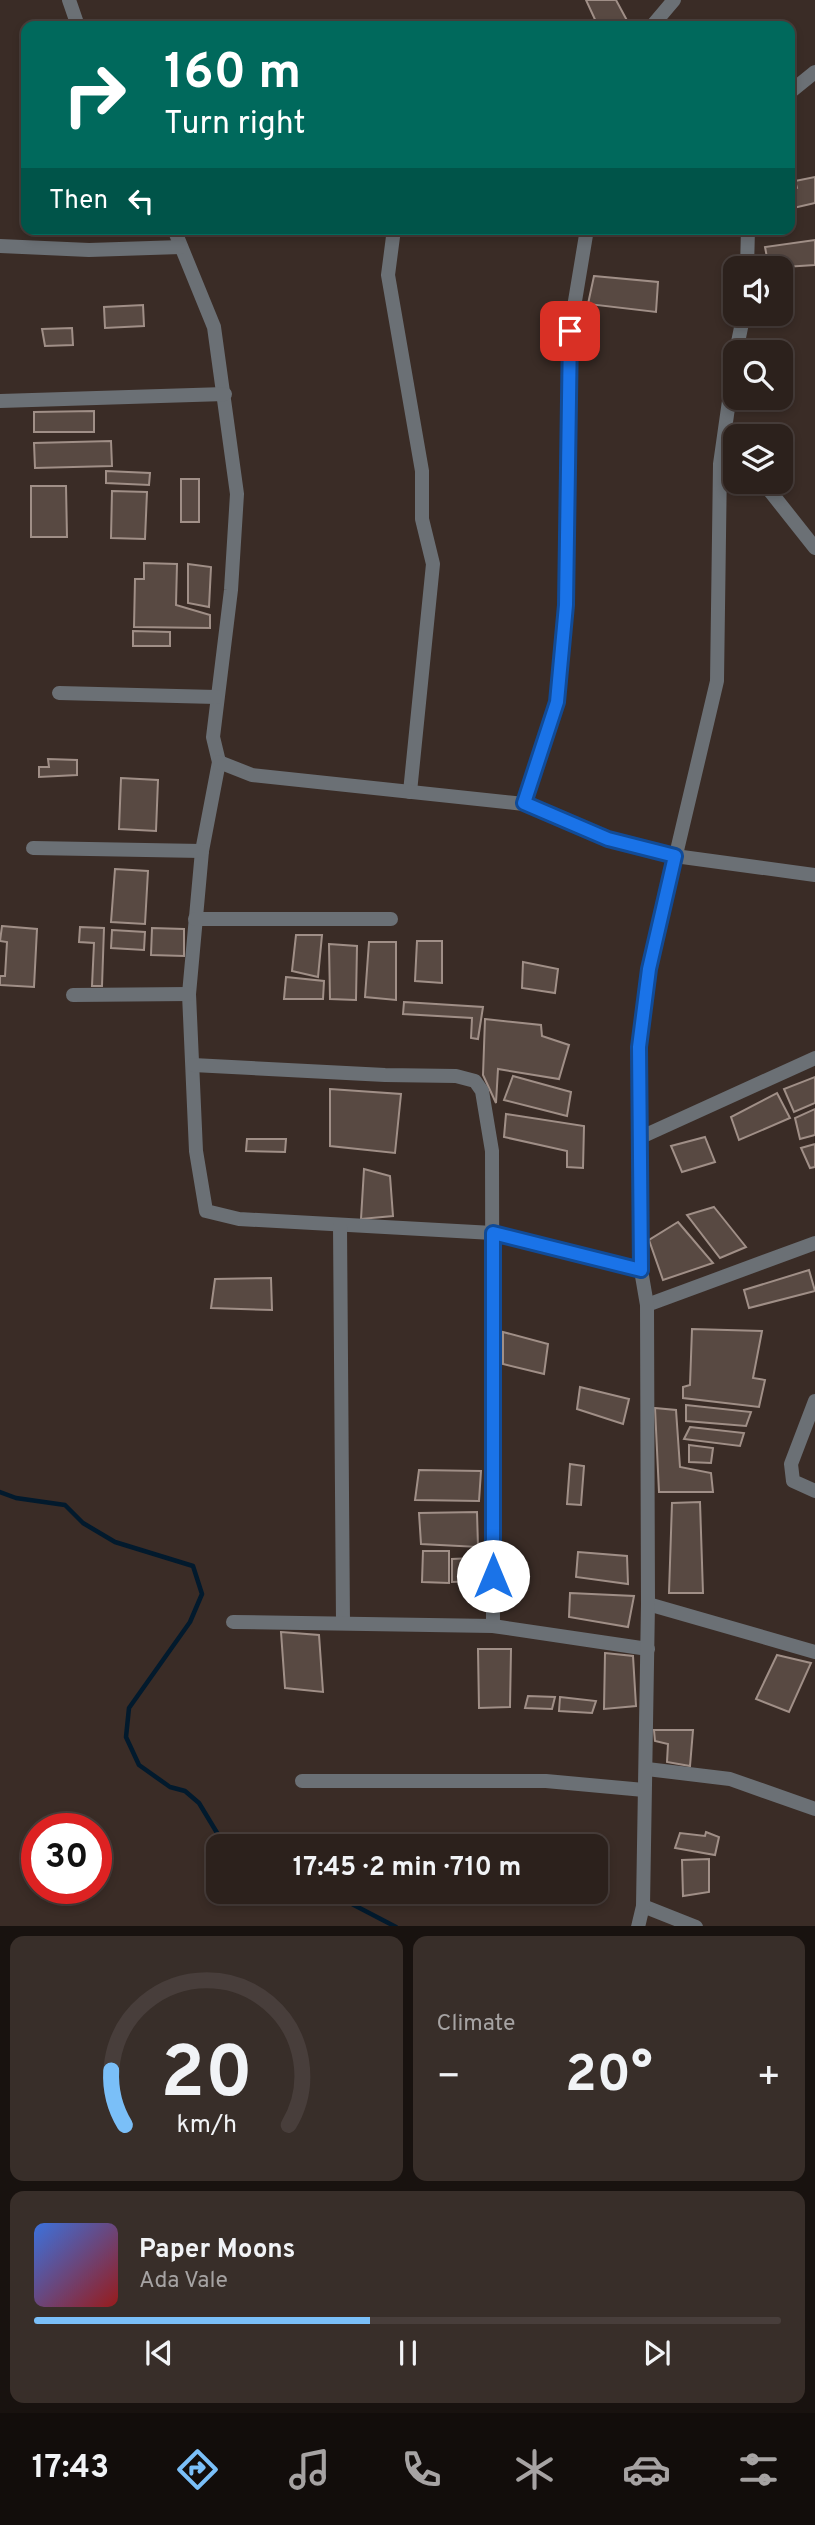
<!DOCTYPE html>
<html lang="en">
<head>
<meta charset="utf-8">
<style>
	body { margin:0; font-family:Overpass,sans-serif; background:#382e29; color:#f1f3f6; height:100vh; display:flex; flex-direction:column; font-size:26px; white-space:nowrap }
	* { box-sizing:border-box; margin:0 }
	p { font-size:23px; color:#a6a3a3 }
	.icon { flex:none; width:38px; height:38px; fill:none; stroke:currentColor; stroke-width:2; stroke-linecap:round; stroke-linejoin:round }
	.map { position:relative; height:1926px; overflow:hidden }
	.side { display:flex; flex-direction:column; gap:10px; padding:10px; background:#18120f; flex:1 }
	.side>* { flex:none }
	.hud { position:absolute; left:21px; top:21px; width:774px; height:214px; border-radius:14px; box-shadow:0 4px 10px #0003,0 0 0 2px #483e3b; background:#00695c; color:#fff; overflow:hidden }
	.controls { position:absolute; left:723px; top:256px; display:grid; gap:14px }
	.controls a { display:grid; place-items:center; width:70px; height:70px; border-radius:14px; background:#2c211c; box-shadow:0 4px 10px #0003,0 0 0 2px #483e3b; font-size:35px }
	.speed { position:absolute; left:21px; top:1813px; display:flex; gap:14px; font-size:35px; font-weight:700; text-align:center }
	.speed>* { display:grid; place-content:center; width:91px; height:91px; border-radius:50%; background:#2c211c; box-shadow:0 4px 10px #0003,0 0 0 2px #483e3b; line-height:1 }
	.speed .limit { border:10px solid #d22; background:#fff; color:#111 }
	.pin { position:absolute; display:grid; place-items:center; width:60px; height:60px; color:#fff; margin:-30px; border-radius:14px; box-shadow:0 4px 10px #0006 }
	.me { position:absolute; width:77px; margin:-38px; rotate:0deg; stroke-linejoin:round; filter:drop-shadow(0 0 5px #0008) }
	.turn { display:flex; align-items:center; gap:24px; height:147px; padding:0 28px; font-size:32px }
	.turn .icon { width:91px; height:91px; stroke-width:2.5 }
	.turn b { display:block; font-size:49px; line-height:60px }
	.then { display:flex; align-items:center; height:66px; padding:0 28px; background:#0003; gap:14px; font-size:26px }
	.big { font-size:52px; font-weight:700; line-height:1.1 }
	.side .card { flex:1; display:flex; flex-direction:column; justify-content:center; gap:10px; min-width:0; padding:0 24px; border-radius:14px; background:#382e29 }
	.side .dial { align-items:center; gap:0 }
	.dial svg { height:182px; overflow:visible; fill:none; stroke:#483e3b; stroke-width:7; stroke-linecap:round; text-anchor:middle }
	.dial text { fill:#f1f3f6; stroke:none }
	.song { display:flex; align-items:center; gap:21px }
	.cover { width:84px; height:84px; border-radius:10px; background:linear-gradient(135deg,hsl(220 70% 55%),hsl(0 70% 35%)) }
	.played { height:7px; border-radius:4px; background:linear-gradient(90deg,#7abff8 45%,#483e3b 45%) }
	.keys { display:flex; justify-content:space-around; direction:ltr }
	.heat { display:flex; justify-content:space-between; align-items:center; font-size:38px; direction:ltr }
	.side .tiles { flex:1; display:grid; gap:10px; grid-template-columns:1fr 1fr }
	.card:last-child { grid-column:span 2 }
	.trip { position:absolute; left:206px; top:1834px; width:402px; height:70px; border-radius:14px; background:#2c211c; box-shadow:0 4px 10px #0003,0 0 0 2px #483e3b; font-weight:700; line-height:70px; text-align:center }
	.menu { display:flex; height:112px; justify-content:space-around; align-items:center; background:#120d0b; color:#a6a3a3 }
	.menu .icon { width:49px; height:49px }
	.menu .current { color:#7abff8 }
	.menu b { font-size:32px; color:#f1f3f6 }
	.map>svg:first-child { display:block }
	.lines { fill:none; stroke-linecap:round; stroke-linejoin:round }
	.stream { stroke:#021a2d; stroke-width:4.5 }
	.building { fill:#584942; stroke:#a08f87; stroke-width:2 }
	.minor { stroke:#6b7075; stroke-width:14 }
	.route-casing { stroke:#114b97; stroke-width:18 }
	.route { stroke:#1a73e8; stroke-width:12 }
</style>
</head>
<body>
<div class="map">
<svg width="815" height="1927" viewBox="0 0 815 1927">
	<rect width="100%" height="100%" fill="#3a2c26"/>
	<g class="lines">
		<!-- stream -->
		<g class="stream">
			<path d="M0,1492L16,1498L65,1505L83,1523L115,1542L193,1566L202,1594L190,1622L129,1708L126,1737L139,1765L170,1787L185,1791L199,1803L225,1846"/>
			<path d="M329,1892L396,1927"/>
		</g>
	</g>
	<!-- building -->
	<g class="building">
		<path d="M586,0H616L630,26H598Z"/>
		<path d="M815,177V203L789,209V191L797,188L795,181Z"/>
		<path d="M815,240V265L769,268L765,247Z"/>
		<path d="M594,276L658,282L656,312L588,304Z"/>
		<path d="M143,305L144,326L105,328L104,307Z"/>
		<path d="M72,328L73,345L45,346L42,329Z"/>
		<path d="M94,411V432H34V412Z"/>
		<path d="M111,441L112,466L35,468L34,443Z"/>
		<path d="M106,471L150,473L149,485L106,483Z"/>
		<rect x="181" y="479" width="18" height="43"/>
		<path d="M31,486H66L67,537H31Z"/>
		<path d="M112,491L147,492L145,539L111,538Z"/>
		<path d="M144,563L177,564L176,605L210,615V628L134,627L135,579H144Z"/>
		<path d="M188,564L211,567L209,607L188,603Z"/>
		<path d="M133,631L170,632V646H133Z"/>
		<path d="M48,759L77,760V775L39,777V767H49Z"/>
		<path d="M121,778L158,780L156,831L119,829Z"/>
		<path d="M115,869L148,871L145,924L111,922Z"/>
		<path d="M2,926L37,929L34,987L0,985V976H5L7,942L0,941Z"/>
		<path d="M80,927L104,928L102,986H92L94,943L79,942Z"/>
		<path d="M152,928L184,929V956L151,955Z"/>
		<path d="M112,930L145,932L144,950L111,948Z"/>
		<path d="M296,935H322L318,977L292,971Z"/>
		<path d="M417,941H442V983L415,981Z"/>
		<path d="M369,942H396V1000L365,997Z"/>
		<path d="M329,944L357,946L356,1000L330,999Z"/>
		<path d="M523,962L558,969L555,993L522,988Z"/>
		<path d="M286,977L324,981L323,999H284Z"/>
		<path d="M404,1002L483,1007L478,1039L471,1038L472,1018L403,1014Z"/>
		<path d="M485,1019L541,1025L542,1036L569,1045L559,1079L498,1069L496,1103L483,1075Z"/>
		<path d="M513,1076L571,1092L567,1116L504,1100Z"/>
		<path d="M815,1077V1103L794,1112L784,1089Z"/>
		<path d="M330,1089L401,1094L395,1153L330,1146Z"/>
		<path d="M777,1093L790,1118L739,1140L731,1117Z"/>
		<path d="M815,1109V1135L800,1139L795,1118Z"/>
		<path d="M506,1114L584,1126L583,1168L567,1167V1151L504,1137Z"/>
		<path d="M705,1137L715,1162L682,1172L671,1146Z"/>
		<path d="M247,1139H286L285,1152L246,1151Z"/>
		<path d="M815,1144V1167L810,1168L801,1148Z"/>
		<path d="M364,1169L390,1176L393,1216L361,1219Z"/>
		<path d="M714,1207L746,1247L720,1258L687,1215Z"/>
		<path d="M678,1222L713,1263L663,1280L649,1240Z"/>
		<path d="M809,1270L815,1291L749,1308L744,1290Z"/>
		<path d="M271,1278L272,1310L211,1308L215,1279Z"/>
		<path d="M692,1329L762,1331L753,1378L765,1380L759,1407L683,1398V1387L690,1385Z"/>
		<path d="M503,1332L548,1344L544,1374L503,1364Z"/>
		<path d="M580,1387L629,1399L623,1424L577,1409Z"/>
		<path d="M686,1405L751,1412L746,1426L686,1421Z"/>
		<path d="M655,1408L676,1410L680,1467L711,1473L713,1492H659Z"/>
		<path d="M690,1427L744,1433L740,1446L684,1439Z"/>
		<path d="M689,1445L713,1448L711,1463L689,1462Z"/>
		<path d="M570,1464L584,1466L581,1505L567,1504Z"/>
		<path d="M419,1470L481,1471L479,1501L415,1500Z"/>
		<path d="M700,1502L703,1593H669L672,1503Z"/>
		<path d="M477,1512L478,1547L421,1544L419,1513Z"/>
		<path d="M423,1551H449V1583L422,1582Z"/>
		<path d="M578,1552L627,1556L628,1584L576,1577Z"/>
		<path d="M473,1558L476,1581L452,1582V1559Z"/>
		<path d="M570,1593L634,1596L628,1627L569,1617Z"/>
		<path d="M281,1632L319,1635L323,1692L285,1688Z"/>
		<path d="M478,1649H511L510,1707L479,1708Z"/>
		<path d="M605,1653L633,1656L636,1706L604,1709Z"/>
		<path d="M777,1655L811,1663L789,1712L756,1699Z"/>
		<path d="M528,1696L555,1697L552,1709L525,1708Z"/>
		<path d="M560,1697L596,1701L592,1713L559,1711Z"/>
		<path d="M654,1730H693L690,1766L667,1762L668,1744L655,1741Z"/>
		<path d="M706,1832L719,1837L715,1855L675,1848L680,1833L705,1836Z"/>
		<path d="M709,1859V1892L683,1896L682,1860Z"/>
	</g>
	<g class="lines">
		<!-- minor -->
		<g class="minor">
			<path d="M69,0L78,26"/>
			<path d="M652,26L674,0"/>
			<path d="M789,93L815,72"/>
			<path d="M174,229L214,327L237,494L231,590L213,737L219,762L202,851L189,994L196,1151L206,1211L239,1219L493,1233L641,1270"/>
			<path d="M394,229L388,275L422,471V519L433,564L410,792"/>
			<path d="M0,246L89,250L181,247"/>
			<path d="M747,268L748,229"/>
			<path d="M736,352L744,313"/>
			<path d="M0,401L225,394"/>
			<path d="M762,481L815,548"/>
			<path d="M59,693L216,697"/>
			<path d="M219,762L252,775L524,804L608,839L675,856L815,875"/>
			<path d="M524,804L557,702L566,605L570,331L587,229"/>
			<path d="M33,848L202,851"/>
			<path d="M195,919H391"/>
			<path d="M73,995L189,994"/>
			<path d="M193,1065L385,1075L456,1076L475,1081L482,1091L492,1151L493,1626"/>
			<path d="M639,1138L815,1058"/>
			<path d="M340,1226L343,1623"/>
			<path d="M647,1305L815,1243"/>
			<path d="M815,1401L791,1464L793,1481L815,1491"/>
			<path d="M648,1604L815,1652"/>
			<path d="M233,1622L493,1626L648,1649"/>
			<path d="M647,1769L730,1779L815,1809"/>
			<path d="M302,1781H546L644,1790"/>
			<path d="M643,1906L696,1927"/>
			<path d="M638,1927L643,1906L648,1604L647,1305L641,1270L639,1047L649,969L717,681L720,464L735,359"/>
		</g>
	</g>
	<g class="lines">
		<!-- route casing -->
		<g class="route-casing">
			<path id="route" d="M493,1576V1233L641,1270L639,1047L649,969L675,856L608,839L524,803L557,702L566,605L570,331"/>
		</g>
		<!-- route -->
		<use href="#route" class="route"/>
	</g>
</svg>
<div class="controls">
<a><svg class="icon" aria-label="sound" viewBox="0 0 24 24"><path d="M4 9h4l5-4v14l-5-4H4zM17 9q2 3 0 6"/></svg></a>
<a><svg class="icon" aria-label="search" viewBox="0 0 24 24"><circle cx="10" cy="10" r="6"/><path d="M15 15l6 6"/></svg></a>
<a><svg class="icon" aria-label="layers" viewBox="0 0 24 24"><path d="M12 4l9 5-9 5-9-5zM3 14l9 5 9-5"/></svg></a>
</div>
<div class="speed"><div class="limit">30</div></div>
<div class="pin" style="left:570px;top:331px;background:#d93025"><svg class="icon" aria-label="arrive" viewBox="0 0 24 24"><path d="M6 21V4h12l-3 4 3 4H6"/></svg></div>
<svg class="me" style="left:493px;top:1576px" viewBox="-20 -20 40 40"><circle r="19" fill="#fff"/><path d="M0-13L10 11 0 6-10 11z" fill="#1a73e8"/></svg>
<div class="trip">17:45 · 2 min · 710 m</div>
<div class="hud">
<div class="turn"><svg class="icon" aria-label="right" viewBox="0 0 24 24"><path d="M7 20v-9h11M14 6l5 5-5 5"/></svg><div><b>160 m</b>Turn right</div></div>
<div class="then">Then<svg class="icon" aria-label="left" viewBox="0 0 24 24"><path d="M17 20v-9H6M10 6l-5 5 5 5"/></svg></div>
</div>
</div>
<section class="side">
<div class="tiles">
<div class="card dial"><svg viewBox="0 0 100 80">
<path d="M14 69A42 42 0 1 1 86 69"/>
<path d="M14 69A42 42 0 0 1 8 45" stroke="#7abff8"/>
<text x="50" y="56" font-size="32" font-weight="700">20</text>
<text x="50" y="72" font-size="11">km/h</text>
</svg></div>
<div class="card"><p>Climate</p>
<div class="heat"><a>−</a><b class="big">20°</b><a>+</a></div>
</div>
<div class="card">
<div class="song"><i class="cover"></i><div><b>Paper Moons</b><p>Ada Vale</p></div></div>
<div class="played"></div>
<div class="keys"><svg class="icon" aria-label="previous" viewBox="0 0 24 24"><path d="M18 5L8 12l10 7zM5 5v14"/></svg><svg class="icon" aria-label="pause" viewBox="0 0 24 24"><path d="M8 5v14M16 5v14"/></svg><svg class="icon" aria-label="next" viewBox="0 0 24 24"><path d="M6 5l10 7-10 7zM19 5v14"/></svg></div>
</div>
</div>
</section>
<nav class="menu">
<b>17:43</b>
<svg class="icon current" aria-label="directions" viewBox="0 0 24 24"><path d="M12 3l9 9-9 9-9-9zM9 14v-3h6M13 9l2 2-2 2"/></svg>
<svg class="icon" aria-label="music" viewBox="0 0 24 24"><path d="M9 18V5l10-2v13"/><circle cx="6" cy="18" r="3"/><circle cx="16" cy="16" r="3"/></svg>
<svg class="icon" aria-label="phone" viewBox="0 0 24 24"><path d="M5 4h4l2 5-3 2q2 4 5 5l2-3 5 2v4C11 20 4 13 5 4z"/></svg>
<svg class="icon" aria-label="climate" viewBox="0 0 24 24"><path d="M12 3v18M4 7l16 10M4 17L20 7"/></svg>
<svg class="icon" aria-label="car" viewBox="0 0 24 24"><path d="M5 17H2v-5l4-1 3-4h7l3 4 3 1v5h-3M9 17h6M6 11h13"/><circle cx="7" cy="17" r="2"/><circle cx="17" cy="17" r="2"/></svg>
<svg class="icon" aria-label="filters" viewBox="0 0 24 24"><path d="M4 7h16M4 17h16"/><circle cx="9" cy="7" r="2"/><circle cx="15" cy="17" r="2"/></svg>
</nav>
</body>
</html>
